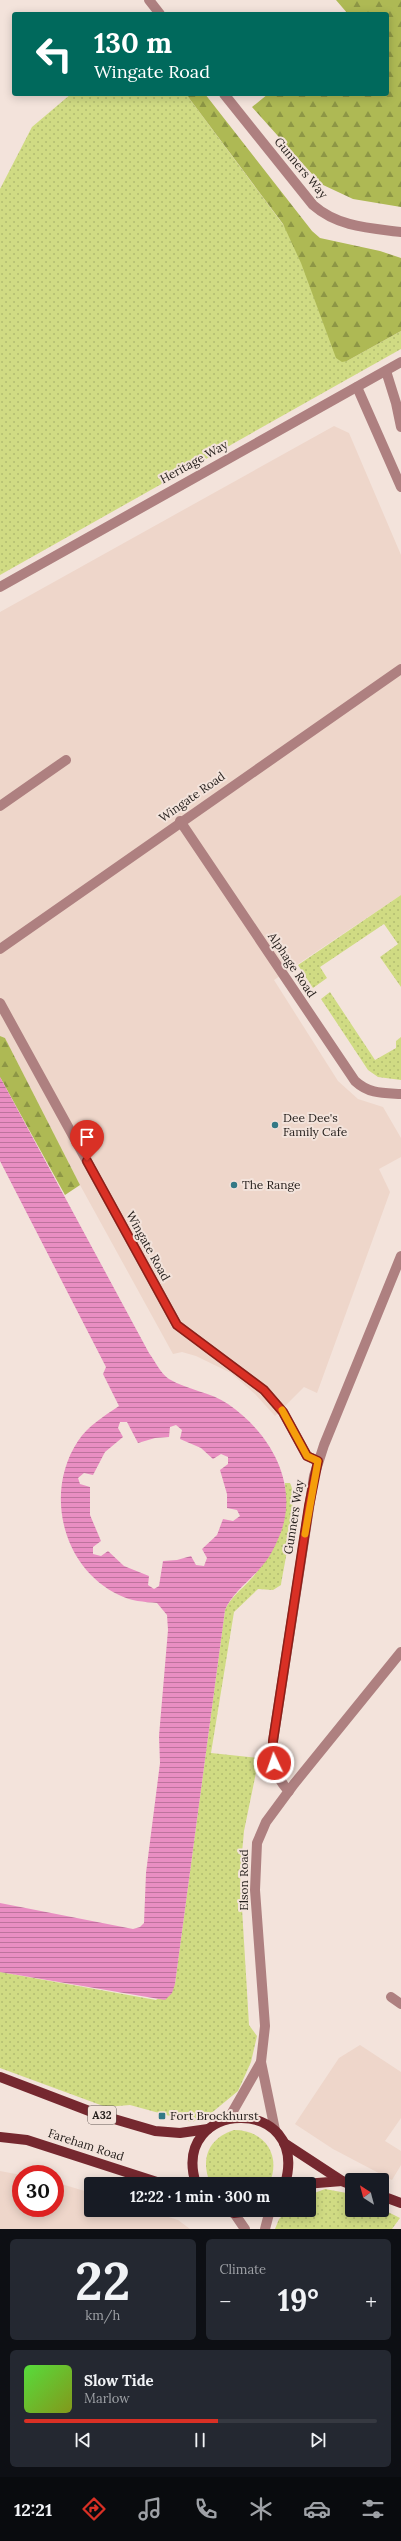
<!DOCTYPE html>
<html lang="en">
<head>
<meta charset="utf-8">
<style>
	body { margin:0; font-family:Lora,serif; background:#242831; color:#f1f3f6; height:100vh; display:flex; flex-direction:column; font-size:15px; white-space:nowrap }
	* { box-sizing:border-box; margin:0 }
	p { font-size:13px; color:#9ea1a6 }
	.icon { flex:none; width:22px; height:22px; fill:none; stroke:currentColor; stroke-width:2; stroke-linecap:round; stroke-linejoin:round }
	.map { position:relative; height:2229px; overflow:hidden }
	.panel { display:flex; flex-direction:column; gap:10px; padding:10px; background:#0d0f14; flex:1 }
	.panel>* { flex:none }
	.guide { position:absolute; left:12px; top:12px; width:377px; height:84px; border-radius:4px; box-shadow:0 2px 10px #0003; background:#00695c; color:#fff; overflow:hidden }
	.needle { width:26px; rotate:324deg }
	.buttons { position:absolute; left:345px; top:2173px; display:grid; gap:8px }
	.buttons a { display:grid; place-items:center; width:44px; height:44px; border-radius:4px; background:#171b24; box-shadow:0 2px 10px #0003; font-size:20px }
	.speed { position:absolute; left:12px; top:2165px; display:flex; gap:8px; font-size:20px; font-weight:700; text-align:center }
	.speed>* { display:grid; place-content:center; width:52px; height:52px; border-radius:50%; background:#171b24; box-shadow:0 2px 10px #0003; line-height:1 }
	.speed .limit { border:6px solid #d22; background:#fff; color:#111 }
	.pin { position:absolute; display:grid; place-items:center; width:34px; height:34px; color:#fff; margin:-41px -17px; border-radius:50% 50% 50% 0; rotate:-45deg; box-shadow:0 0 4px #0007 }
	.pin .icon { rotate:45deg }
	.me { position:absolute; width:44px; margin:-22px; rotate:357deg; stroke-linejoin:round; filter:drop-shadow(0 0 3px #0008) }
	.turn { display:flex; align-items:center; gap:14px; height:84px; padding:0 16px; font-size:18px }
	.turn .icon { width:52px; height:52px; stroke-width:2.5 }
	.turn b { display:block; font-size:28px; line-height:34px }
	.big { font-size:30px; font-weight:700; line-height:1.1 }
	.panel .tile { flex:1; display:flex; flex-direction:column; justify-content:center; gap:6px; min-width:0; padding:0 14px; border-radius:6px; background:#242831 }
	.panel .dial { align-items:center; gap:0 }
	.dial b { font-size:52px; line-height:1 }
	.song { display:flex; align-items:center; gap:12px }
	.cover { width:48px; height:48px; border-radius:6px; background:linear-gradient(135deg,hsl(110 70% 55%),hsl(70 70% 35%)) }
	.played { height:4px; border-radius:2px; background:linear-gradient(90deg,#d93025 55%,#363941 55%) }
	.keys { display:flex; justify-content:space-around; direction:ltr }
	.heat { display:flex; justify-content:space-between; align-items:center; font-size:22px; direction:ltr }
	.panel .tiles { flex:1; display:grid; gap:10px; grid-template-columns:1fr 1fr }
	.tile:last-child { grid-column:span 2 }
	.trip { position:absolute; left:84px; top:2177px; width:232px; height:40px; border-radius:4px; background:#171b24; box-shadow:0 2px 10px #0003; font-weight:700; line-height:40px; text-align:center }
	.tabs { display:flex; height:64px; justify-content:space-around; align-items:center; background:#090b0e; color:#9ea1a6 }
	.tabs .icon { width:28px; height:28px }
	.tabs .current { color:#d93025 }
	.tabs b { font-size:18px; color:#f1f3f6 }
	.map>svg:first-child { display:block }
	.built { fill:#eed6ca }
	.grass { fill:url(#grass-dots) }
	.forest { fill:url(#forest-firs) }
	.water { fill:url(#water-rules); fill-rule:evenodd }
	.lines { fill:none; stroke-linecap:round; stroke-linejoin:round }
	.minor { stroke:#ae8080; stroke-width:10 }
	.major { stroke:#75282f; stroke-width:10 }
	.route-casing { stroke:#8d1f18; stroke-width:10 }
	.route { stroke:#d93025; stroke-width:7 }
	.slow { stroke:#f59e0b; stroke-width:7 }
	.poi-dot { fill:#337986; stroke:#f3e3db; stroke-width:1.5 }
	.labels { text-anchor:middle; stroke-width:4; stroke-linejoin:round; paint-order:stroke }
	.shield { fill:#f3e3db; stroke:#625955; stroke-width:1 }
	.shield-label { font-size:11px; font-weight:bold; fill:#241e1b }
	.street-label { font-size:12px; fill:#241e1b; stroke:#f3e3db }
	.poi-label { font-size:12px; fill:#241e1b; stroke:#f3e3db; text-anchor:start }
</style>
</head>
<body>
<div class="map">
<svg width="401" height="2229" viewBox="0 0 401 2229">
	<defs>
		<pattern id="grass-dots" width="8" height="8" patternUnits="userSpaceOnUse"><rect width="8" height="8" fill="#d0db83"/><path d="M2 2h.1M6 6h.1" fill="none" stroke="#b2bc71" stroke-width="1.8" stroke-linecap="round"/></pattern>
		<pattern id="forest-firs" width="22" height="20" patternUnits="userSpaceOnUse"><rect width="22" height="20" fill="#aeb954"/><path d="M5 1l3.5 6h-7zM16 11l3.5 6h-7z" fill="#8d9645"/></pattern>
		<pattern id="water-rules" width="6" height="5" patternUnits="userSpaceOnUse"><rect width="6" height="5" fill="#e98ec2"/><path d="M0 2.5h6" fill="none" stroke="#bd739d"/></pattern>
	</defs>
	<rect width="100%" height="100%" fill="#f3e3db"/>
	<!-- built -->
	<g class="built">
		<path d="M334,426L349,433L401,555V895L274,980L338,1081L358,1099L383,1107L401,1138V1157L379,1169L390,1192L317,1393L304,1387L275,1416L255,1394L231,1373L196,1356L182,1352L173,1354L80,1185L5,1038L0,1036V612Z"/>
		<path d="M360,2045L401,2072V2118L385,2141L401,2151V2165L392,2180L333,2149L295,2124L339,2058Z"/>
		<path d="M0,2171L21,2175V2208H55V2182L91,2193V2210H146L178,2220L190,2229H0Z"/>
	</g>
	<!-- grass -->
	<g class="grass">
		<path d="M71,94H186L293,238L347,361L401,331V349L0,575V189L32,127Z"/>
		<path d="M401,895V987L380,957L398,944L384,924L320,967L327,978L313,988L298,965Z"/>
		<path d="M330,992L375,1060L396,1048V1041L401,1037V1080L378,1077L368,1070L321,999Z"/>
		<path d="M285,1483H290C299,1499 284,1565 281,1585L273,1590L258,1589L234,1612L211,1753L259,1758L244,1831L240,1875L249,2025L257,2036L251,2062L238,2091L209,2115L192,2122L130,2105L106,2107L0,2068V1972L156,2000L175,1984L225,1610C230,1598 242,1589 251,1579C276,1551 287,1521 285,1483Z"/>
		<path d="M234,2130C265,2130 282,2156 269,2184L210,2183C200,2158 209,2138 234,2130Z"/>
		<path d="M325,2189L352,2194V2210L382,2209L400,2218L392,2229H275L279,2219L288,2210H309V2195Z"/>
	</g>
	<!-- forest -->
	<g class="forest">
		<path d="M336,0H401V207L353,199L321,184L252,107L268,94H387V14H348Z"/>
		<path d="M186,94H205L312,231L320,238L380,251L401,258V331L347,361L342,362L336,358L301,263L283,224Z"/>
		<path d="M0,1036L5,1038L80,1185L65,1195L0,1077Z"/>
	</g>
	<!-- water -->
	<path class="water" d="M0,1077L149,1353C155,1361 161,1374 169,1379C187,1390 211,1392 228,1404C269,1432 299,1482 281,1532C276,1544 271,1556 262,1566C251,1580 232,1593 225,1610L175,1984L172,1993L165,2000L0,1972V1903L133,1929L140,1927L144,1923L146,1873L160,1763L159,1736L168,1630L167,1615L157,1603C144,1602 131,1601 119,1595C62,1568 44,1492 78,1441C89,1425 103,1417 119,1406L103,1374L106,1367L0,1161ZM120,1422H127L138,1443L155,1438L169,1437L170,1427L176,1425L182,1430L180,1439L201,1448L213,1459L221,1454L228,1457V1464L220,1470L227,1494V1508L237,1510L240,1516L233,1521L223,1519L217,1535L202,1549L207,1558L204,1566L196,1565L191,1556L177,1560L163,1561L159,1586L154,1589L148,1585L149,1576L124,1566L108,1551L101,1556L93,1554V1547L101,1541L90,1515V1487L80,1484L78,1478L84,1473L93,1475L105,1452L123,1437L118,1428Z"/>
	<g class="lines">
		<!-- minor -->
		<g class="minor">
			<path d="M149,0L160,14"/>
			<path d="M224,94L313,205C338,227 369,228 401,232"/>
			<path d="M386,371L396,403L401,427"/>
			<path d="M357,387L401,487"/>
			<path d="M0,587L401,362"/>
			<path d="M0,806L66,760"/>
			<path d="M180,821L355,1081C369,1094 383,1093 401,1094"/>
			<path d="M0,949L401,669"/>
			<path d="M0,1003L177,1325L264,1390L283,1412L307,1456L318,1461"/>
			<path d="M289,1791C275,1778 272,1760 273,1741L314,1476L324,1445L401,1256"/>
			<path d="M391,1997L401,2004"/>
			<path d="M229,2118L261,2062"/>
			<path d="M275,2130L261,2062L265,2026L255,1890L257,1843L266,1822L294,1784L401,1652"/>
			<path d="M234,2213L245,2229"/>
			<path d="M265,2229L270,2210"/>
		</g>
		<!-- major -->
		<g class="major">
			<path d="M0,2077L97,2114L155,2131L180,2133L208,2129"/>
			<path d="M0,2137L27,2140L163,2184"/>
			<path d="M284,2143L342,2181L352,2185"/>
			<path d="M196,2184C169,2098 311,2094 285,2184"/>
			<path d="M305,2184L342,2181"/>
			<path d="M382,2196L401,2203"/>
			<path d="M223,2210L234,2213L257,2210"/>
		</g>
	</g>
	<g class="lines">
		<!-- route casing -->
		<g class="route-casing">
			<path id="route" d="M87,1161L177,1325L264,1390L283,1412L307,1456L318,1461L309,1506L273,1741L274,1763"/>
		</g>
		<!-- route -->
		<use href="#route" class="route"/>
		<!-- slow -->
		<path class="slow" d="M282,1410L307,1456L318,1461L305,1534"/>
	</g>
	<!-- markers -->
	<g class="poi-dot">
		<circle cx="275" cy="1125" r="4"/>
		<circle cx="234" cy="1185" r="4"/>
		<rect x="158" y="2112" width="8" height="8" rx="2"/>
	</g>
	<g class="labels">
		<!-- shield labels -->
		<rect class="shield" x="88" y="2106" width="28" height="18" rx="3"/>
		<g class="shield-label">
			<text x="102" y="2119">A32</text>
		</g>
		<!-- street labels -->
		<g class="street-label">
			<text transform="translate(301 168) rotate(50)" y="4">Gunners Way</text>
			<text transform="translate(194 462) rotate(-29)" y="4">Heritage Way</text>
			<text transform="translate(192 797) rotate(-35)" y="4">Wingate Road</text>
			<text transform="translate(292 965) rotate(56)" y="4">Alphage Road</text>
			<text transform="translate(148 1246) rotate(61)" y="4">Wingate Road</text>
			<text transform="translate(294 1517) rotate(-81)" y="4">Gunners Way</text>
			<text transform="translate(244 1880) rotate(-90)" y="4">Elson Road</text>
			<text transform="translate(86 2145) rotate(18)" y="4">Fareham Road</text>
		</g>
		<!-- poi labels -->
		<g class="poi-label">
			<text x="283" y="1122">Dee Dee's<tspan x="283" dy="14">Family Cafe</tspan></text>
			<text x="242" y="1189">The Range</text>
			<text x="170" y="2120">Fort Brockhurst</text>
		</g>
	</g>
</svg>
<div class="buttons">
<a><svg class="needle" viewBox="-14 -14 28 28"><path d="M0-13l5 13h-10z" fill="#e53935"/><path d="M0 13l5-13h-10z" fill="#9ea1a6"/></svg></a>
</div>
<div class="speed"><div class="limit">30</div></div>
<div class="pin" style="left:87px;top:1161px;background:#d93025"><svg class="icon" aria-label="arrive" viewBox="0 0 24 24"><path d="M6 21V4h12l-3 4 3 4H6"/></svg></div>
<svg class="me" style="left:274px;top:1763px" viewBox="-20 -20 40 40"><circle r="17" fill="#d93025" stroke="#fff" stroke-width="3"/><path d="M0-11L8 9 0 5-8 9z" fill="#fff"/></svg>
<div class="trip">12:22 · 1 min · 300 m</div>
<div class="guide">
<div class="turn"><svg class="icon" aria-label="left" viewBox="0 0 24 24"><path d="M17 20v-9H6M10 6l-5 5 5 5"/></svg><div><b>130 m</b>Wingate Road</div></div>
</div>
</div>
<section class="panel">
<div class="tiles">
<div class="tile dial"><b>22</b><p>km/h</p></div>
<div class="tile"><p>Climate</p>
<div class="heat"><a>−</a><b class="big">19°</b><a>+</a></div>
</div>
<div class="tile">
<div class="song"><i class="cover"></i><div><b>Slow Tide</b><p>Marlow</p></div></div>
<div class="played"></div>
<div class="keys"><svg class="icon" aria-label="previous" viewBox="0 0 24 24"><path d="M18 5L8 12l10 7zM5 5v14"/></svg><svg class="icon" aria-label="pause" viewBox="0 0 24 24"><path d="M8 5v14M16 5v14"/></svg><svg class="icon" aria-label="next" viewBox="0 0 24 24"><path d="M6 5l10 7-10 7zM19 5v14"/></svg></div>
</div>
</div>
</section>
<nav class="tabs">
<b>12:21</b>
<svg class="icon current" aria-label="directions" viewBox="0 0 24 24"><path d="M12 3l9 9-9 9-9-9zM9 14v-3h6M13 9l2 2-2 2"/></svg>
<svg class="icon" aria-label="music" viewBox="0 0 24 24"><path d="M9 18V5l10-2v13"/><circle cx="6" cy="18" r="3"/><circle cx="16" cy="16" r="3"/></svg>
<svg class="icon" aria-label="phone" viewBox="0 0 24 24"><path d="M5 4h4l2 5-3 2q2 4 5 5l2-3 5 2v4C11 20 4 13 5 4z"/></svg>
<svg class="icon" aria-label="climate" viewBox="0 0 24 24"><path d="M12 3v18M4 7l16 10M4 17L20 7"/></svg>
<svg class="icon" aria-label="car" viewBox="0 0 24 24"><path d="M5 17H2v-5l4-1 3-4h7l3 4 3 1v5h-3M9 17h6M6 11h13"/><circle cx="7" cy="17" r="2"/><circle cx="17" cy="17" r="2"/></svg>
<svg class="icon" aria-label="filters" viewBox="0 0 24 24"><path d="M4 7h16M4 17h16"/><circle cx="9" cy="7" r="2"/><circle cx="15" cy="17" r="2"/></svg>
</nav>
</body>
</html>
